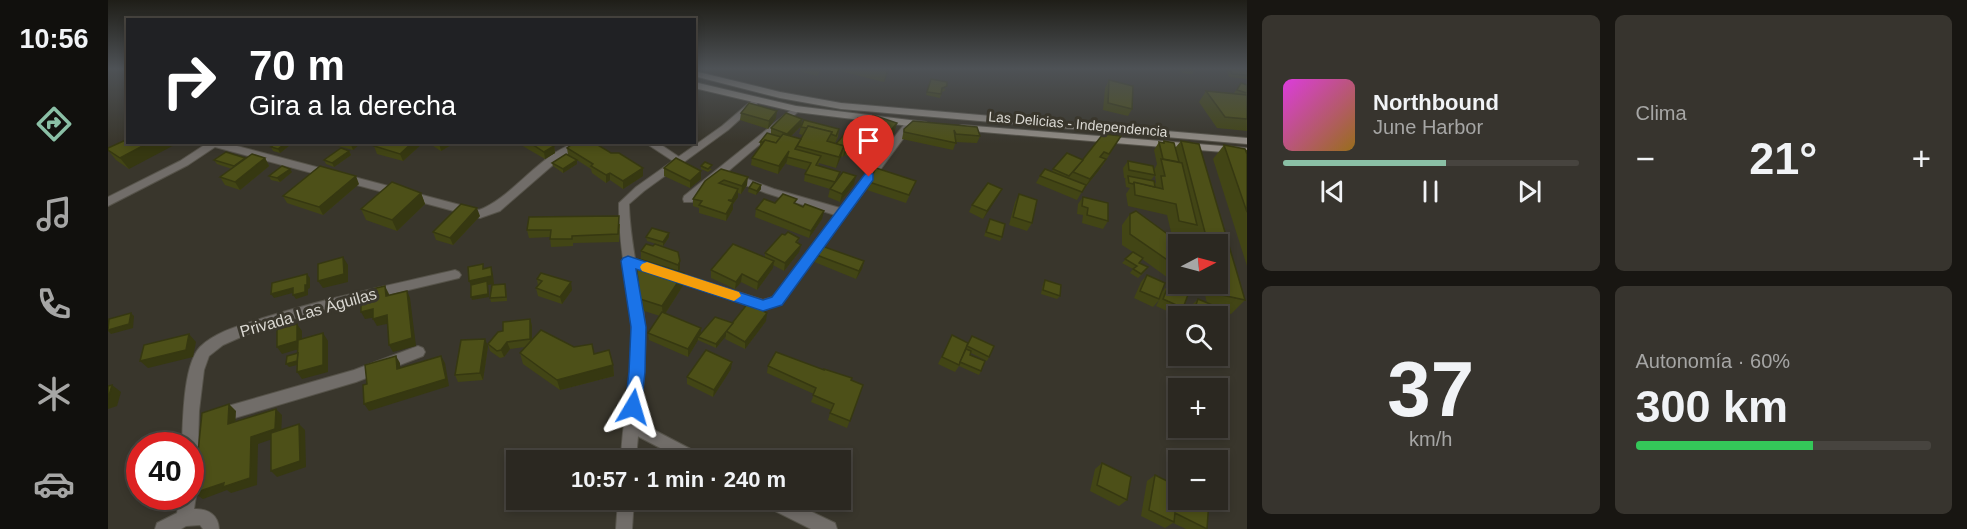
<!DOCTYPE html>
<html lang="es">
<head>
<meta charset="utf-8">
<style>
	body { margin:0; font-family:Arial,sans-serif; background:#37342e; color:#f1f3f6; height:100vh; display:flex; flex-direction:column; font-size:22px; white-space:nowrap }
	* { box-sizing:border-box; margin:0 }
	p { font-size:20px; color:#a6a6a5 }
	.icon { flex:none; width:33px; height:33px; fill:none; stroke:currentColor; stroke-width:2; stroke-linecap:round; stroke-linejoin:round }
	.map { position:relative; flex:1; overflow:hidden }
	.side { display:flex; flex-direction:column; gap:15px; padding:15px; background:#181612; width:720px }
	.side>* { flex:none }
	.guide { position:absolute; left:18px; top:18px; width:570px; height:126px; border-radius:0px; box-shadow:0 3px 9px #0003,0 0 0 2px #47443f; background:#202124; color:#fff; overflow:hidden }
	.needle { width:39px; rotate:84deg }
	.buttons { position:absolute; left:1060px; top:234px; display:grid; gap:12px }
	.buttons a { display:grid; place-items:center; width:60px; height:60px; border-radius:0px; background:#2b2821; box-shadow:0 3px 9px #0003,0 0 0 2px #47443f; font-size:30px }
	.speed { position:absolute; left:18px; top:432px; display:flex; gap:12px; font-size:30px; font-weight:700; text-align:center }
	.speed>* { display:grid; place-content:center; width:78px; height:78px; border-radius:50%; background:#2b2821; box-shadow:0 3px 9px #0003,0 0 0 2px #47443f; line-height:1 }
	.speed .limit { border:9px solid #d22; background:#fff; color:#111 }
	.pin { position:absolute; display:grid; place-items:center; width:51px; height:51px; color:#fff; margin:-62px -26px; border-radius:50% 50% 50% 0; rotate:-45deg; box-shadow:0 0 6px #0007 }
	.pin .icon { rotate:45deg }
	.me { position:absolute; width:66px; margin:-33px; rotate:7deg; stroke-linejoin:round; filter:drop-shadow(0 0 4px #0008) }
	.turn { display:flex; align-items:center; gap:21px; height:126px; padding:0 24px; font-size:27px }
	.turn .icon { width:78px; height:78px; stroke-width:2.5 }
	.turn b { display:block; font-size:42px; line-height:51px }
	.big { font-size:45px; font-weight:800; line-height:1.1 }
	.side .tile { flex:1; display:flex; flex-direction:column; justify-content:center; gap:9px; min-width:0; padding:0 21px; border-radius:9px; background:#37342e }
	.side .dial { align-items:center; gap:0 }
	.dial b { font-size:78px; line-height:1 }
	.song { display:flex; align-items:center; gap:18px }
	.cover { width:72px; height:72px; border-radius:9px; background:linear-gradient(135deg,hsl(300 70% 55%),hsl(40 70% 35%)) }
	.played { height:6px; border-radius:3px; background:linear-gradient(90deg,#8abfa5 55%,#47443f 55%) }
	.keys { display:flex; justify-content:space-around; direction:ltr }
	.heat { display:flex; justify-content:space-between; align-items:center; font-size:33px; direction:ltr }
	.charge { height:9px; border-radius:4px; background:linear-gradient(90deg,#34c759 60%,#47443f 0) }
	.side .tiles { flex:1; display:grid; gap:15px; grid-template-columns:repeat(2,1fr) }
	.trip { position:absolute; left:398px; top:450px; width:345px; height:60px; border-radius:0px; background:#2b2821; box-shadow:0 3px 9px #0003,0 0 0 2px #47443f; font-weight:800; line-height:60px; text-align:center }
	main { display:flex; flex:1; min-height:0 }
	.tabs { display:flex; flex-direction:column; width:108px; justify-content:space-around; align-items:center; background:#11100d; color:#a6a6a5 }
	.tabs .icon { width:42px; height:42px }
	.tabs .selected { color:#8abfa5 }
	.tabs b { font-size:27px; color:#f1f3f6 }
	.map>svg:first-child { display:block }
	.lines { fill:none; stroke-linecap:round; stroke-linejoin:round }
	.minor-casing { stroke:#56534a; stroke-width:2 }
	.tertiary-casing { stroke:#56534a; stroke-width:2 }
	.secondary-casing { stroke:#56534a; stroke-width:2 }
	.minor { fill:#716d69; fill-rule:evenodd }
	.tertiary { fill:#716d69; fill-rule:evenodd }
	.secondary { fill:#918c85; fill-rule:evenodd }
	.wall { fill:#424515 }
	.shaded-wall { fill:#363811 }
	.building { fill:#4d5018; stroke:#363811; stroke-width:1.5 }
	.route { fill:#1a73e8; stroke:#114b97; stroke-width:1.5 }
	.slow { fill:#f59e0b }
	.labels { text-anchor:middle; stroke-width:6; stroke-linejoin:round; paint-order:stroke }
	.far-street-label { font-size:14px; fill:#dad8d2; stroke:#39362c }
	.street-label { font-size:16px; fill:#dad8d2; stroke:#39362c }
</style>
</head>
<body>
<main>
<nav class="tabs">
<b>10:56</b>
<svg class="icon selected" aria-label="directions" viewBox="0 0 24 24"><path d="M12 3l9 9-9 9-9-9zM9 14v-3h6M13 9l2 2-2 2"/></svg>
<svg class="icon" aria-label="music" viewBox="0 0 24 24"><path d="M9 18V5l10-2v13"/><circle cx="6" cy="18" r="3"/><circle cx="16" cy="16" r="3"/></svg>
<svg class="icon" aria-label="phone" viewBox="0 0 24 24"><path d="M5 4h4l2 5-3 2q2 4 5 5l2-3 5 2v4C11 20 4 13 5 4z"/></svg>
<svg class="icon" aria-label="climate" viewBox="0 0 24 24"><path d="M12 3v18M4 7l16 10M4 17L20 7"/></svg>
<svg class="icon" aria-label="car" viewBox="0 0 24 24"><path d="M5 17H2v-5l4-1 3-4h7l3 4 3 1v5h-3M9 17h6M6 11h13"/><circle cx="7" cy="17" r="2"/><circle cx="17" cy="17" r="2"/></svg>
</nav>
<div class="map">
<svg width="1139" height="529" viewBox="0 0 1139 529">
	<rect width="100%" height="100%" fill="#39362c"/>
	<g class="lines">
		<!-- minor casing -->
		<g class="minor-casing">
			<g id="minor">
				<path d="M688,106L693,109L691,111L584,202H576L575,199L576,196Z"/>
				<path d="M801,121L806,124L673,304L655,310L557,278L555,275L557,272L561,270L655,300L665,297L727,215L658,193L621,179L620,177L621,175H629L666,189L732,208L798,122Z"/>
				<path d="M101,142H114L371,210C407,197 440,142 478,142L446,164L392,211L372,218L107,147L80,165L0,206V197L72,161Z"/>
				<path d="M536,142H549L577,161L576,163H568Z"/>
				<path d="M347,270L351,272L353,275L351,278L212,311L142,333L115,345L101,356L96,370L91,411L90,446L87,451L82,453V446H74C75,421 75,365 92,347C108,331 134,325 155,318C218,298 283,285 347,270Z"/>
				<path d="M310,346L315,348L317,352L315,356L248,382L113,422L108,420L106,415L108,410L113,408L246,370Z"/>
				<path d="M523,418L594,455L596,460H575L518,430L516,425L518,420Z"/>
				<path d="M82,489L86,490L88,496L86,509C100,509 110,514 111,529H95L92,525L78,526L73,529H47L49,523L69,513L72,496H82Z"/>
				<path d="M655,500H679L727,523L729,529H703L657,506Z"/>
			</g>
		</g>
		<!-- tertiary casing -->
		<g class="tertiary-casing">
			<g id="tertiary">
				<path d="M648,97L651,98V102L620,130L536,191L521,204C522,246 534,286 537,327C539,372 531,416 528,460H513C514,421 524,381 524,341C523,294 510,250 511,203L528,187L614,126Z"/>
				<path d="M510,500H526L524,529H508Z"/>
			</g>
		</g>
		<!-- secondary casing -->
		<g class="secondary-casing">
			<g id="secondary">
				<path d="M586,71L672,92L733,103L1139,138V144L733,109L672,98L586,76Z"/>
				<path d="M586,82L688,106L818,122L823,125L818,128L688,112L586,88Z"/>
				<path d="M854,125L1139,148V154L851,130V126Z"/>
			</g>
		</g>
		<!-- minor -->
		<use href="#minor" class="minor"/>
		<!-- tertiary -->
		<use href="#tertiary" class="tertiary"/>
		<!-- secondary -->
		<use href="#secondary" class="secondary"/>
	</g>
	<!-- wall -->
	<g class="wall">
		<path d="M690,69H714L709,76L690,71Z"/>
		<path d="M724,69H782L776,82Z"/>
		<path d="M1071,69H1086L1087,70L1084,74L1074,73Z"/>
		<path d="M1118,69H1139V79L1121,77Z"/>
		<path d="M823,79L838,90L834,92L832,98L818,95Z"/>
		<path d="M1001,80L1024,109L1020,116L995,110L997,88Z"/>
		<path d="M1133,83L1139,85V131L1109,128L1091,102L1098,91L1126,93Z"/>
		<path d="M633,113L668,118L660,129L632,120Z"/>
		<path d="M694,119L693,126L683,136L693,139L695,135L691,134L693,127L731,129L730,137L727,143L728,144L786,134L761,164L737,155L738,153L735,157L733,156L728,168L711,163L710,166L730,178L746,184L732,202L720,197L722,189L696,181L697,174L699,170L678,164L679,161L670,174L643,165L644,158L652,146V142L663,134V128Z"/>
		<path d="M805,121L872,136L869,143L848,142L845,150L794,139L796,129Z"/>
		<path d="M1013,136L995,165L975,190L969,200L928,183L932,176L944,172L945,169L974,160Z"/>
		<path d="M20,139L21,169L8,160L0,150V148Z"/>
		<path d="M1056,141L1067,148L1073,141L1137,300L1123,314L1113,312L1110,316H1079L1083,306L1090,299L1099,303L1094,284H1110V244H1085L1082,233L1080,236L1063,232L1059,215L1020,206L1018,194L1022,188L1018,187L1017,179L1018,178H1016L1015,168L1020,161L1047,175L1043,180L1047,184L1048,182L1046,170L1049,164L1046,150L1051,142L1054,143Z"/>
		<path d="M169,142H181L182,145L172,153L165,151L163,147Z"/>
		<path d="M222,142H254L245,150L223,144Z"/>
		<path d="M271,142H316L295,161L269,154L266,146Z"/>
		<path d="M324,142H348L333,151L325,146Z"/>
		<path d="M413,142H441L446,146L447,153L437,159L413,145Z"/>
		<path d="M1116,145L1139,150V266L1105,159Z"/>
		<path d="M459,148L503,153L535,168V176L515,189L502,180L498,183L484,173L483,169L469,160V164L455,173L445,166L444,163L460,155Z"/>
		<path d="M241,151L243,155L226,167L218,164L216,160Z"/>
		<path d="M157,158L161,166L132,190L117,185L112,177L124,169L109,164L106,160Z"/>
		<path d="M593,166L604,169L600,172L593,169Z"/>
		<path d="M556,168L593,171V179L582,188L556,176Z"/>
		<path d="M613,169L639,185L633,194L630,193V197L625,204V209L618,221L591,213V208L585,206V199Z"/>
		<path d="M184,172L172,182L163,180L161,176Z"/>
		<path d="M808,181L798,203L759,190L761,182Z"/>
		<path d="M251,184L215,215L179,203L175,196Z"/>
		<path d="M653,185V189L648,195L640,192L641,188Z"/>
		<path d="M313,193L317,204L289,231L258,220L253,209Z"/>
		<path d="M911,194L924,223L919,231L901,225L907,202Z"/>
		<path d="M890,196L875,219L861,212L864,205Z"/>
		<path d="M975,197L1000,221L995,229L974,223L975,215L969,214L970,204Z"/>
		<path d="M667,203L688,204L695,207L714,219L701,238L647,217L648,209Z"/>
		<path d="M1022,214L1071,244V281L1067,283L1034,259L1031,263L1037,271L1030,278L1022,273L1025,269L1014,263L1025,252L1014,245V225Z"/>
		<path d="M372,216L345,245L328,240L325,232Z"/>
		<path d="M882,219L894,237L892,241L876,236Z"/>
		<path d="M512,224L511,242L465,243V246L443,247L442,237L421,238L419,230Z"/>
		<path d="M561,233V237L555,246L539,241L538,237Z"/>
		<path d="M677,235L691,238L690,243L693,245L691,252L676,271L665,265V268L649,290L633,282L627,289L603,278V270L657,257V253Z"/>
		<path d="M545,246L570,252L572,269L570,272L576,284L557,314L593,334L625,323L658,321L637,349L617,339L618,336L608,348L590,340L580,357L541,340L540,333L552,316L533,310L528,263L555,267L533,259V251Z"/>
		<path d="M706,254L756,261L754,269L748,279L704,261Z"/>
		<path d="M1039,275L1055,291L1061,284L1075,308L1068,315L1048,306L1051,300L1045,307L1026,298L1033,282Z"/>
		<path d="M429,279L464,290L454,304L430,296L428,288L430,286Z"/>
		<path d="M937,280L952,296L949,299L933,294L935,284Z"/>
		<path d="M397,284L398,288L399,301L383,302L382,298Z"/>
		<path d="M422,319L424,326V340L466,347L486,354L505,365L506,376L452,390L415,364L412,353L417,347L402,349L396,357L392,358L382,351L380,344L395,331Z"/>
		<path d="M844,335L881,357L879,361L863,353L862,355L873,371L871,375L851,366L847,372L830,364Z"/>
		<path d="M380,346L375,380L350,382L347,375Z"/>
		<path d="M660,366L716,370L755,385L739,428L720,420L723,410L703,402L706,394L659,373Z"/>
		<path d="M623,369L605,397L579,384V377Z"/>
		<path d="M994,463L1019,500L1011,506L982,491L987,469Z"/>
		<path d="M1071,474V500L1098,529H1078L1065,523L1057,528L1033,516L1039,481L1047,475L1059,485L1063,488L1064,479Z"/>
	</g>
	<!-- shaded-wall -->
	<g class="shaded-wall">
		<path d="M779,69H782L776,82Z"/>
		<path d="M669,111L668,118L660,129L661,121Z"/>
		<path d="M694,119L693,126L678,141L679,134Z"/>
		<path d="M789,123L786,134L761,164L764,153Z"/>
		<path d="M42,142H72L21,169L12,158Z"/>
		<path d="M179,142H181L182,145L172,153L170,149Z"/>
		<path d="M242,142H254L245,150Z"/>
		<path d="M305,142H316L295,161L292,154Z"/>
		<path d="M332,142H348L333,151L331,143Z"/>
		<path d="M439,142H441L442,148L446,146L447,153L437,159L436,152Z"/>
		<path d="M736,146L733,157L728,168L731,157Z"/>
		<path d="M740,146L738,153L735,157L737,149Z"/>
		<path d="M241,151L243,155L226,167L224,163Z"/>
		<path d="M681,151L679,161L670,174L671,166Z"/>
		<path d="M157,158L161,166L132,190L127,182Z"/>
		<path d="M998,159L991,170L975,190L982,179Z"/>
		<path d="M469,160V164L455,173V169Z"/>
		<path d="M535,168V176L515,189V181Z"/>
		<path d="M182,169L184,172L172,182L169,178Z"/>
		<path d="M593,171V179L582,188V181Z"/>
		<path d="M502,173V180L498,183V175Z"/>
		<path d="M248,176L251,184L215,215L211,207Z"/>
		<path d="M748,176L746,184L732,202L734,194Z"/>
		<path d="M640,177L639,185L633,194L634,186Z"/>
		<path d="M653,185V189L648,195L649,191Z"/>
		<path d="M630,189V197L625,204V209L618,221L620,200Z"/>
		<path d="M894,189L890,196L875,219L879,211Z"/>
		<path d="M313,193L317,204L289,231L284,220Z"/>
		<path d="M369,208L372,216L345,245L342,238Z"/>
		<path d="M716,211L714,219L701,238L703,231Z"/>
		<path d="M561,233V237L555,246V242Z"/>
		<path d="M693,245L691,252L676,271L677,263Z"/>
		<path d="M235,257L240,265V282L215,288L210,281Z"/>
		<path d="M572,261V269L570,272V265Z"/>
		<path d="M666,261L665,268L649,290L650,282Z"/>
		<path d="M756,261L754,269L748,279L751,271Z"/>
		<path d="M383,267L385,275L386,284L380,285L381,297L364,300L363,297L364,288L361,281Z"/>
		<path d="M576,273V284L555,317L554,306Z"/>
		<path d="M199,274L202,278V288L200,289V295L188,299L185,295L197,285Z"/>
		<path d="M634,274L633,282L627,289L628,282Z"/>
		<path d="M463,282L464,290L454,304L452,297Z"/>
		<path d="M277,286L281,294V303L278,296Z"/>
		<path d="M185,288L188,292L166,298L163,294Z"/>
		<path d="M299,291L302,298L308,346L285,352L281,345Z"/>
		<path d="M265,309L269,317L257,319L253,312Z"/>
		<path d="M23,313L26,316L25,328L3,334L0,331V330Z"/>
		<path d="M659,313L658,321L637,349V342Z"/>
		<path d="M279,315L283,323L269,326L265,319Z"/>
		<path d="M422,319L424,326V347L422,339Z"/>
		<path d="M189,324L194,331V348L174,354L169,347Z"/>
		<path d="M593,328V336L590,337V340L580,357V349Z"/>
		<path d="M618,332V336L608,348V344Z"/>
		<path d="M215,333L220,341V372L194,379L189,372Z"/>
		<path d="M81,334L88,342L85,357L40,368L32,361Z"/>
		<path d="M377,339L380,346L375,380L372,373Z"/>
		<path d="M399,342L402,349L396,357L393,350Z"/>
		<path d="M288,356L292,363L293,377L289,369Z"/>
		<path d="M333,356L337,363L341,386L261,411L256,404Z"/>
		<path d="M191,360L193,364L181,367L178,364Z"/>
		<path d="M624,362L623,369L605,397L606,390Z"/>
		<path d="M505,365L506,376L452,390L449,380Z"/>
		<path d="M4,385L13,392L9,406L0,409V399Z"/>
		<path d="M121,404L128,411L127,430L120,424Z"/>
		<path d="M168,409L174,415L173,436L150,444L149,485L123,493L119,490L95,499L86,493Z"/>
		<path d="M191,424L197,430L198,467L169,477L163,471Z"/>
	</g>
	<!-- building -->
	<g class="building">
		<path d="M1122,69H1139V75L1124,74Z"/>
		<path d="M823,79L839,82V86L834,88L833,94L819,92Z"/>
		<path d="M1001,80L1025,86L1024,109L1000,103Z"/>
		<path d="M1133,83L1139,85V93L1129,90Z"/>
		<path d="M1098,91L1139,95V119L1117,117Z"/>
		<path d="M641,103L669,111L661,121L633,113Z"/>
		<path d="M678,113L694,119L679,134L663,128Z"/>
		<path d="M765,115L789,123L764,153L740,144Z"/>
		<path d="M750,118L759,121L737,149L735,148L736,146L728,144Z"/>
		<path d="M696,120L731,129L728,136L723,134L724,132L700,126L699,128L693,127Z"/>
		<path d="M805,121L869,127L872,136L848,134L846,130L848,143L796,132V129Z"/>
		<path d="M700,126L724,132L719,141L736,146L731,157L689,146Z"/>
		<path d="M659,133L673,137L668,143L657,140L655,142H652Z"/>
		<path d="M675,134L693,139L687,149L713,156L708,165L732,172L727,182L697,174L703,163L679,157L681,151L671,166L644,158L657,140L668,143Z"/>
		<path d="M995,134L1013,136L1001,154L996,152L992,157L998,159L982,179L965,172Z"/>
		<path d="M20,139V142H42L12,158L0,150V148Z"/>
		<path d="M1056,141L1066,143L1071,162L1055,159L1051,142L1056,143Z"/>
		<path d="M1073,141L1091,144L1137,300L1114,295L1110,280V244H1100Z"/>
		<path d="M169,142H179L170,149L163,147Z"/>
		<path d="M271,142H305L292,154L266,146Z"/>
		<path d="M421,142H440L446,146L436,152Z"/>
		<path d="M467,142H485L503,153H511L535,168L515,181L502,173L498,175L483,166L485,164L459,148Z"/>
		<path d="M1116,145L1137,149L1139,154V212Z"/>
		<path d="M233,148L241,151L224,163L216,160Z"/>
		<path d="M118,152L137,158L126,166L106,160Z"/>
		<path d="M959,153L975,160L961,176L945,169Z"/>
		<path d="M144,154L157,158L127,182L112,177Z"/>
		<path d="M458,154L469,160L455,169L444,163Z"/>
		<path d="M568,158L593,171L582,181L556,168Z"/>
		<path d="M1053,159L1074,163L1089,225L1071,221L1068,204L1027,195L1026,182L1055,189L1053,176H1057Z"/>
		<path d="M1020,161L1045,166L1047,175L1021,170Z"/>
		<path d="M597,162L604,165L600,169L593,166Z"/>
		<path d="M174,166L182,169L169,178L161,176Z"/>
		<path d="M212,166L248,176L211,207L175,196Z"/>
		<path d="M768,168L808,181L801,195L761,182Z"/>
		<path d="M613,169L640,177L634,186L616,180L611,183L630,189L624,200H620L625,202L618,214L591,205L594,201L585,199L597,181Z"/>
		<path d="M937,169L978,185L974,192L932,176Z"/>
		<path d="M735,172L748,176L734,194L722,189Z"/>
		<path d="M1020,176L1046,181L1047,187L1026,182L1025,184L1021,183Z"/>
		<path d="M284,182L313,193L284,220L253,209Z"/>
		<path d="M645,182L653,185L649,191L641,188Z"/>
		<path d="M880,183L894,189L879,211L864,205Z"/>
		<path d="M675,194L689,199L686,203L695,207L697,204L716,211L703,231L648,209L656,199L667,203Z"/>
		<path d="M911,194L929,200L924,223L905,217Z"/>
		<path d="M975,197L1000,203V221L979,215L980,208L974,206Z"/>
		<path d="M353,204L369,208L342,238L325,232Z"/>
		<path d="M1028,211L1073,244H1071V268L1022,234V214Z"/>
		<path d="M511,216L510,234L464,236V239H442L443,230H419L421,217Z"/>
		<path d="M882,219L897,224L894,237L878,232Z"/>
		<path d="M544,228L561,233L555,242L538,237Z"/>
		<path d="M680,232L691,238L688,242L693,245L677,263L657,253L674,234L677,235Z"/>
		<path d="M538,244L545,246L547,244L570,252L572,261L570,265L533,251Z"/>
		<path d="M625,244L666,261L650,282L634,274L628,282L603,270Z"/>
		<path d="M711,245L756,261L751,271L706,254Z"/>
		<path d="M1025,252L1035,258L1031,263L1040,267L1033,274L1025,269L1029,266L1017,259Z"/>
		<path d="M235,257L236,274L210,281V264Z"/>
		<path d="M531,259L576,273L554,306L532,299L528,263Z"/>
		<path d="M375,264V269L383,267L384,276L361,281L360,267Z"/>
		<path d="M433,273L463,282L452,297L428,288L434,281L429,279Z"/>
		<path d="M199,274V285H197V292L185,295V288L163,294L164,283Z"/>
		<path d="M1039,275L1057,283L1051,299L1032,291Z"/>
		<path d="M937,280L953,285L952,296L935,290Z"/>
		<path d="M379,281L380,294L363,297V285Z"/>
		<path d="M397,284L398,297L382,298L384,285Z"/>
		<path d="M1061,284L1081,292L1075,308L1055,299Z"/>
		<path d="M277,286L278,296L299,291L304,338L281,345L279,315L265,319V309L253,312V301L264,298V289Z"/>
		<path d="M1090,299L1114,309L1110,322V316H1084Z"/>
		<path d="M640,303L659,313L637,342L618,331Z"/>
		<path d="M554,312L593,328L580,349L540,333Z"/>
		<path d="M23,313L21,324L0,330L1,319Z"/>
		<path d="M607,317L625,323L608,344L590,337Z"/>
		<path d="M422,319V339L399,342L393,350L389,351L380,344L390,332L395,331V322Z"/>
		<path d="M189,324V341L169,347V329Z"/>
		<path d="M433,330L466,347L484,344L486,354L501,350L505,365L449,380L412,353Z"/>
		<path d="M215,333V365L189,372L190,340Z"/>
		<path d="M81,334L78,350L32,361L36,345Z"/>
		<path d="M844,335L860,343L851,365L834,357Z"/>
		<path d="M864,336L886,346L881,357L859,346Z"/>
		<path d="M377,339L372,373L347,375L353,340Z"/>
		<path d="M858,349L863,351L862,355L877,361L873,371L852,362Z"/>
		<path d="M598,350L624,362L606,390L579,377Z"/>
		<path d="M668,352L716,370V369L744,378L743,380L755,385L742,421L722,413L726,404L705,395L708,388L660,366Z"/>
		<path d="M190,353L189,361L178,364L179,356Z"/>
		<path d="M288,356L289,369L333,356L338,379L256,404L255,385L259,384L257,365Z"/>
		<path d="M4,385L0,399V386Z"/>
		<path d="M121,404L120,424L168,409L167,429L143,437L142,478L115,487L116,483L86,493L94,413Z"/>
		<path d="M191,424L192,461L163,471V433Z"/>
		<path d="M994,463L1023,477L1019,500L989,485Z"/>
		<path d="M1047,475L1059,481V485L1070,491L1071,486V500H1101L1099,529L1067,513L1066,522L1041,510Z"/>
	</g>
	<!-- sky -->
	<linearGradient id="sky" x2="0" y2="1"><stop stop-color="#1f1e18"/><stop offset="0.48" stop-color="#4e5256"/><stop offset="1" stop-color="#4e5256" stop-opacity="0"/></linearGradient>
	<rect width="1139" height="143" fill="url(#sky)"/>
	<!-- route -->
	<path class="route" d="M761,173L765,174V180L674,305L655,311L528,269L538,327L537,372L533,407L531,413L525,415L519,413L517,407L521,372L523,327L513,261L515,258L520,256L655,300L664,297L757,174Z"/>
	<!-- slow -->
	<path class="slow" d="M539,262L631,292L633,296L626,301L534,271L532,267L534,264Z"/>
	<g class="labels">
		<!-- far-street labels -->
		<g class="far-street-label">
			<text transform="translate(970 124) rotate(5)" y="5">Las Delicias - Independencia</text>
		</g>
		<!-- street labels -->
		<g class="street-label">
			<text transform="translate(200 312) rotate(-16)" y="6">Privada Las Águilas</text>
		</g>
	</g>
</svg>
<div class="buttons">
<a><svg class="needle" viewBox="-14 -14 28 28"><path d="M0-13l5 13h-10z" fill="#e53935"/><path d="M0 13l5-13h-10z" fill="#a6a6a5"/></svg></a>
<a><svg class="icon" aria-label="search" viewBox="0 0 24 24"><circle cx="10" cy="10" r="6"/><path d="M15 15l6 6"/></svg></a>
<a>+</a>
<a>−</a>
</div>
<div class="speed"><div class="limit">40</div></div>
<div class="pin" style="left:761px;top:177px;background:#d93025"><svg class="icon" aria-label="arrive" viewBox="0 0 24 24"><path d="M6 21V4h12l-3 4 3 4H6"/></svg></div>
<svg class="me" style="left:525px;top:407px" viewBox="-20 -20 40 40"><path d="M0-17L14 15 0 8-14 15z" fill="#1a73e8" stroke="#fff" stroke-width="4"/></svg>
<div class="trip">10:57 · 1 min · 240 m</div>
<div class="guide">
<div class="turn"><svg class="icon" aria-label="right" viewBox="0 0 24 24"><path d="M7 20v-9h11M14 6l5 5-5 5"/></svg><div><b>70 m</b>Gira a la derecha</div></div>
</div>
</div>
<section class="side">
<div class="tiles">
<div class="tile">
<div class="song"><i class="cover"></i><div><b>Northbound</b><p>June Harbor</p></div></div>
<div class="played"></div>
<div class="keys"><svg class="icon" aria-label="previous" viewBox="0 0 24 24"><path d="M18 5L8 12l10 7zM5 5v14"/></svg><svg class="icon" aria-label="pause" viewBox="0 0 24 24"><path d="M8 5v14M16 5v14"/></svg><svg class="icon" aria-label="next" viewBox="0 0 24 24"><path d="M6 5l10 7-10 7zM19 5v14"/></svg></div>
</div>
<div class="tile"><p>Clima</p>
<div class="heat"><a>−</a><b class="big">21°</b><a>+</a></div>
</div>
<div class="tile dial"><b>37</b><p>km/h</p></div>
<div class="tile"><p>Autonomía · 60%</p><b class="big">300 km</b><div class="charge"></div></div>
</div>
</section>
</main>
</body>
</html>
